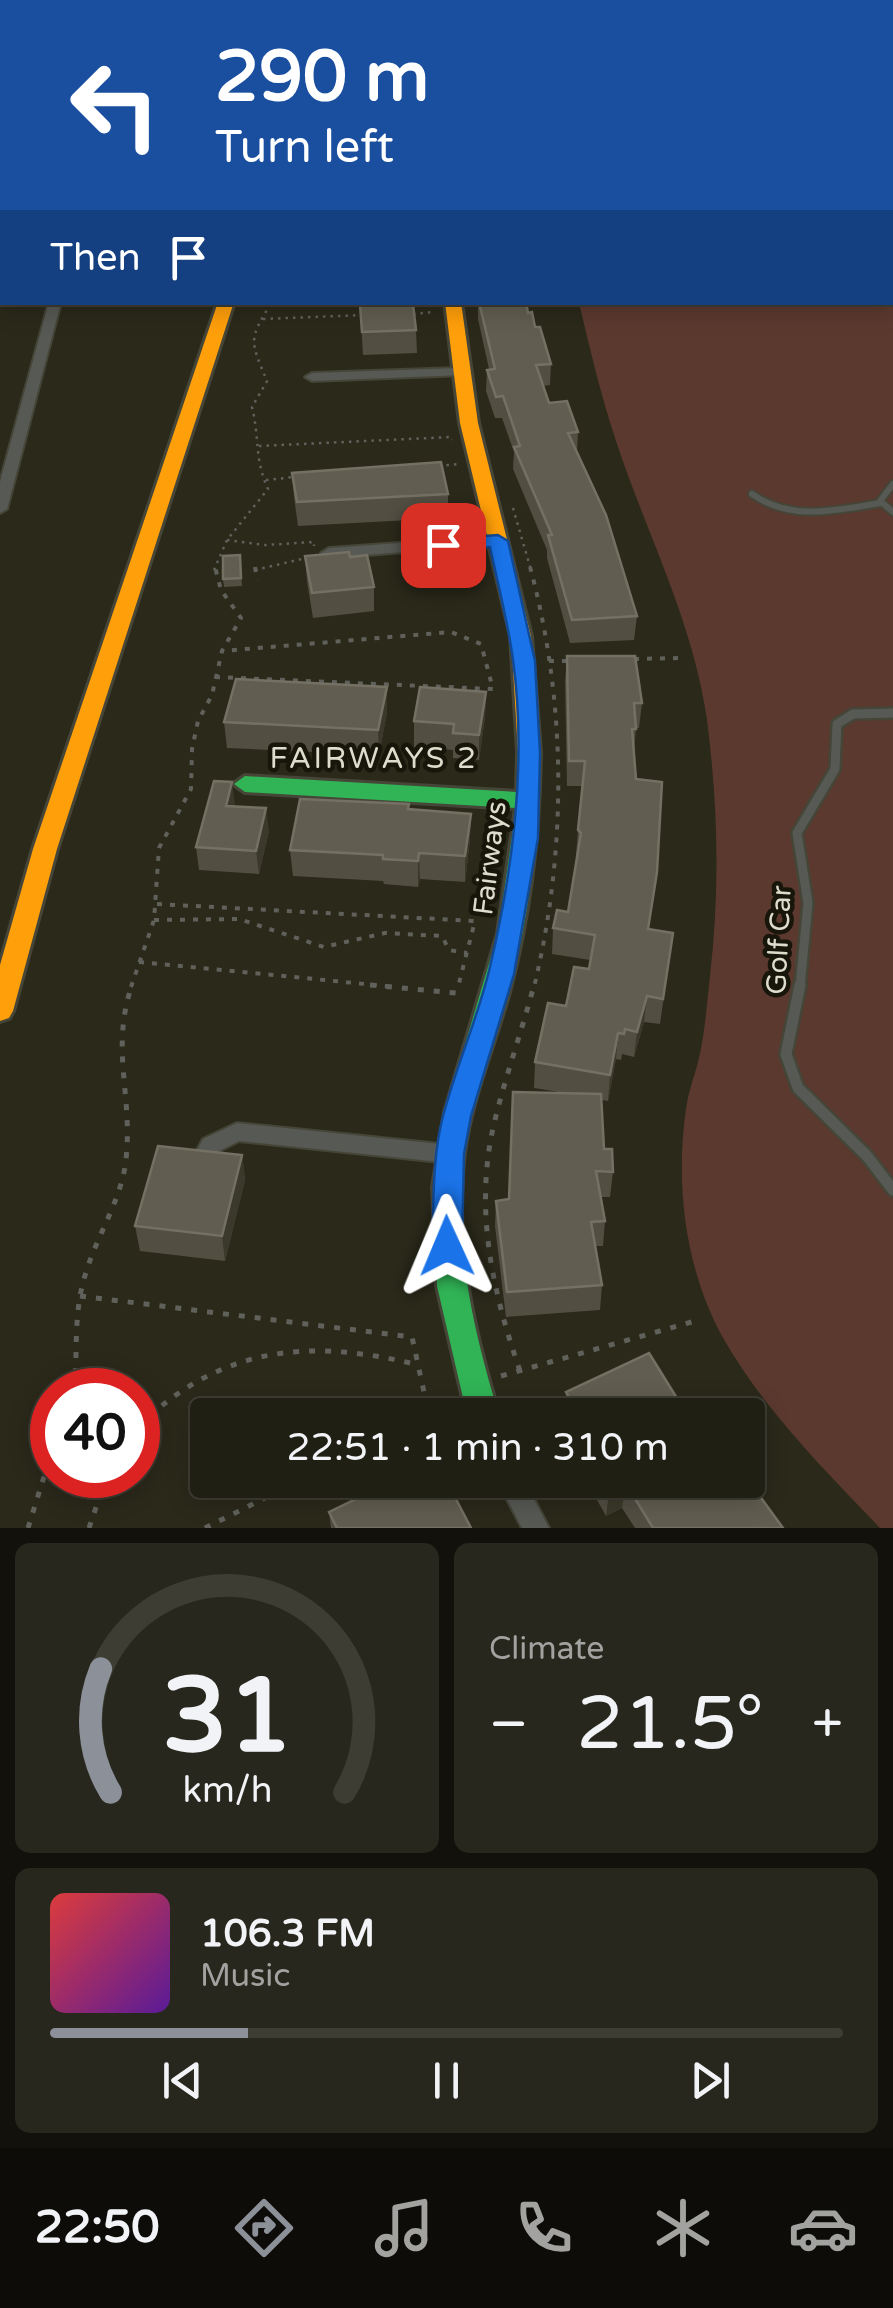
<!DOCTYPE html>
<html lang="en">
<head>
<meta charset="utf-8">
<style>
	body { margin:0; font-family:"Varela Round",sans-serif; background:#28271d; color:#f1f3f6; height:100vh; display:flex; flex-direction:column; font-size:38px; white-space:nowrap }
	* { box-sizing:border-box; margin:0 }
	p { font-size:32px; color:#a2a2a0 }
	.icon { flex:none; width:55px; height:55px; fill:none; stroke:currentColor; stroke-width:2; stroke-linecap:round; stroke-linejoin:round }
	.map { position:relative; height:1528px; overflow:hidden }
	.side { display:flex; flex-direction:column; gap:15px; padding:15px; background:#12110b; flex:1 }
	.side>* { flex:none }
	.hud { position:absolute; left:0px; top:0px; width:895px; height:305px; box-shadow:0 5px 25px #0003,0 0 0 2px #3d3d34; background:#1a4fa0; color:#fff; overflow:hidden }
	.speed { position:absolute; left:30px; top:1368px; display:flex; gap:20px; font-size:50px; font-weight:700; text-align:center }
	.speed>* { display:grid; place-content:center; width:130px; height:130px; border-radius:50%; background:#201f14; box-shadow:0 5px 25px #0003,0 0 0 2px #3d3d34; line-height:1 }
	.speed .limit { border:15px solid #d22; background:#fff; color:#111 }
	.pin { position:absolute; display:grid; place-items:center; width:85px; height:85px; color:#fff; margin:-42px; border-radius:20px; box-shadow:0 5px 15px #0006 }
	.me { position:absolute; width:110px; margin:-55px; rotate:359deg; stroke-linejoin:round; filter:drop-shadow(0 0 8px #0008) }
	.turn { display:flex; align-items:center; gap:35px; height:210px; padding:0 50px; font-size:45px }
	.turn .icon { width:130px; height:130px; stroke-width:2.5 }
	.turn b { display:block; font-size:70px; line-height:85px }
	.then { display:flex; align-items:center; height:95px; padding:0 50px; background:#0003; gap:20px; font-size:38px }
	.big { font-size:75px; font-weight:600; line-height:1.1 }
	.side .card { flex:1; display:flex; flex-direction:column; justify-content:center; gap:15px; min-width:0; padding:0 35px; border-radius:15px; background:#28271d }
	.side .dial { align-items:center; gap:0 }
	.dial svg { height:260px; overflow:visible; fill:none; stroke:#3d3d34; stroke-width:7; stroke-linecap:round; text-anchor:middle }
	.dial text { fill:#f1f3f6; stroke:none }
	.song { display:flex; align-items:center; gap:30px }
	.cover { width:120px; height:120px; border-radius:15px; background:linear-gradient(135deg,hsl(0 70% 55%),hsl(270 70% 35%)) }
	.played { height:10px; border-radius:5px; background:linear-gradient(90deg,#8c9099 25%,#3d3d34 25%) }
	.keys { display:flex; justify-content:space-around; direction:ltr }
	.heat { display:flex; justify-content:space-between; align-items:center; font-size:55px; direction:ltr }
	.side .tiles { flex:1; display:grid; gap:15px; grid-template-columns:1fr 1fr }
	.card:last-child { grid-column:span 2 }
	.trip { position:absolute; left:190px; top:1398px; width:575px; height:100px; border-radius:10px; background:#201f14; box-shadow:0 5px 25px #0003,0 0 0 2px #3d3d34; font-weight:600; line-height:100px; text-align:center }
	.tab-bar { display:flex; height:160px; justify-content:space-around; align-items:center; background:#0d0c08; color:#a2a2a0 }
	.tab-bar .icon { width:70px; height:70px }
	.tab-bar .on { color:#8c9099 }
	.tab-bar b { font-size:45px; color:#f1f3f6 }
	.map>svg:first-child { display:block }
	.green { fill:#5b392f }
	.lines { fill:none; stroke-linecap:round; stroke-linejoin:round }
	.lane-far2-casing { stroke:#454538; stroke-width:10 }
	.lane-far1-casing { stroke:#454538; stroke-width:14 }
	.lane-casing { stroke:#454538; stroke-width:16 }
	.street-casing { stroke:#454538; stroke-width:4 }
	.fast-casing { stroke:#454538; stroke-width:6 }
	.slow-casing { stroke:#454538; stroke-width:6 }
	.path-far2 { stroke:#60615b; stroke-width:2.5; stroke-dasharray:2.5 5; stroke-linecap:butt }
	.path-far1 { stroke:#60615b; stroke-width:4; stroke-dasharray:5 8; stroke-linecap:butt }
	.path { stroke:#60615b; stroke-width:5; stroke-dasharray:6 10; stroke-linecap:butt }
	.lane-far2 { stroke:#575954; stroke-width:6 }
	.lane-far1 { stroke:#575954; stroke-width:9 }
	.lane { stroke:#575954; stroke-width:11 }
	.street { fill:#575954; fill-rule:evenodd }
	.fast { fill:#30b455; fill-rule:evenodd }
	.slow { fill:#ff9f0a; fill-rule:evenodd }
	.wall { fill:#524e42 }
	.shaded-wall { fill:#3b392b }
	.building { fill:#615d50; stroke:#747164; stroke-width:2.5 }
	.route { fill:#1a73e8; stroke:#114b97; stroke-width:2.5 }
	.labels { text-anchor:middle; stroke-width:9; stroke-linejoin:round; paint-order:stroke }
	.street-label { font-size:28px; fill:#deddcd; stroke:#18160a }
	.neighbourhood-label { font-size:30px; letter-spacing:2.5px; fill:#deddcd; stroke:#18160a }
</style>
</head>
<body>
<div class="map">
<svg width="893" height="1528" viewBox="0 0 893 1528">
	<rect width="100%" height="100%" fill="#2a291a"/>
	<!-- green -->
	<path class="green" d="M831,0H893V1528H880C823,1468 763,1409 722,1336C685,1268 675,1185 686,1109C688,1092 695,1075 699,1058C705,1032 707,1003 710,976C720,890 718,805 707,720C693,621 647,535 616,441C601,396 590,349 579,303L892,302V2H826Z"/>
	<g class="lines">
		<!-- lane-far2 casing -->
		<g class="lane-far2-casing">
			<g id="lane-far2">
				<path d="M893,484L880,501L893,512"/>
				<path d="M752,494C792,522 836,510 881,503"/>
			</g>
		</g>
		<!-- lane-far1 casing -->
		<g class="lane-far1-casing">
			<path id="lane-far1" d="M800,987L808,903L797,833L835,769L837,724L853,714L893,713"/>
		</g>
		<!-- lane casing -->
		<g class="lane-casing">
			<path id="lane" d="M800,985L786,1054L798,1088L867,1156L893,1190"/>
		</g>
		<!-- street casing -->
		<g class="street-casing">
			<g id="street">
				<path d="M293,0H303V2H294Z"/>
				<path d="M405,0H415V2H406Z"/>
				<path d="M49,302H61L7,509L0,513V482Z"/>
				<path d="M459,368L466,372L464,375L312,381L305,377L312,373Z"/>
				<path d="M499,536L507,541L504,544L329,558L321,553L329,548Z"/>
				<path d="M237,1123L450,1145L458,1148L461,1154L458,1160L450,1163L239,1141L219,1151L208,1171L200,1174L192,1171L189,1165L203,1139Z"/>
				<path d="M497,1480H524L549,1528H522Z"/>
			</g>
		</g>
		<!-- fast casing -->
		<g class="fast-casing">
			<path id="fast" d="M529,745L540,752C539,834 530,914 509,992C494,1046 471,1098 464,1153C453,1243 473,1330 499,1415H467L437,1286L433,1187L445,1112L498,933L516,808L245,792L234,784L245,776L517,792L518,752Z"/>
		</g>
		<!-- slow casing -->
		<g class="slow-casing">
			<g id="slow">
				<path d="M218,302H234L57,849L13,1011L9,1018L0,1021V965L33,849Z"/>
				<path d="M445,302H461L478,423L531,636L540,752L529,759L518,752L511,636L460,423Z"/>
			</g>
		</g>
		<!-- path-far2 -->
		<g class="path-far2">
			<path d="M547,2L553,0"/>
			<path d="M523,303H569"/>
			<path d="M413,314L433,312"/>
			<path d="M263,319L364,315"/>
			<path d="M259,446L451,437L452,440"/>
			<path d="M439,466L458,464"/>
			<path d="M266,480L294,477"/>
			<path d="M513,508L531,570"/>
			<path d="M227,540L265,545L314,542V546"/>
			<path d="M214,570L227,540L268,489C254,458 260,440 252,407L267,381C250,340 248,340 272,302"/>
			<path d="M255,570L306,558"/>
		</g>
		<!-- path-far1 -->
		<g class="path-far1">
			<path d="M255,567L257,580"/>
			<path d="M530,567C567,703 567,851 534,987"/>
			<path d="M634,659L679,658"/>
			<path d="M549,661H570"/>
			<path d="M215,677L493,689L481,644L451,632L222,651"/>
			<path d="M157,904L475,921L458,987"/>
			<path d="M154,920L239,919L324,947L385,933L442,936L449,950L467,953"/>
			<path d="M139,962L396,987"/>
			<path d="M131,987L154,920L159,848L191,789L192,749L198,721L212,695L222,651L241,618L221,590L215,567"/>
		</g>
		<!-- path -->
		<g class="path">
			<path d="M370,985L456,993L458,985"/>
			<path d="M80,1296L412,1337L429,1415"/>
			<path d="M520,1371C492,1290 474,1209 494,1124C505,1077 522,1031 534,985"/>
			<path d="M501,1376L695,1321"/>
			<path d="M75,1390C77,1356 74,1316 83,1283C93,1241 122,1201 126,1159C133,1095 110,1049 132,985"/>
			<path d="M138,1427C219,1347 308,1338 414,1364"/>
			<path d="M28,1528L52,1451"/>
			<path d="M89,1528L107,1475"/>
			<path d="M205,1528L301,1480"/>
		</g>
		<!-- lane-far2 -->
		<use href="#lane-far2" class="lane-far2"/>
		<!-- lane-far1 -->
		<use href="#lane-far1" class="lane-far1"/>
		<!-- lane -->
		<use href="#lane" class="lane"/>
		<!-- street -->
		<use href="#street" class="street"/>
		<!-- fast -->
		<use href="#fast" class="fast"/>
		<!-- slow -->
		<use href="#slow" class="slow"/>
	</g>
	<!-- wall -->
	<g class="wall">
		<path d="M478,302H526L528,313L551,364L550,385L543,386L549,403L578,432L577,453L637,616L634,640L570,643L547,558V550L513,469L514,452L502,418H495L486,391L487,370L489,369L478,319Z"/>
		<path d="M360,305L416,330L417,353L363,355Z"/>
		<path d="M292,473L448,494V518L298,526L294,497Z"/>
		<path d="M240,555L242,586L224,587L223,579Z"/>
		<path d="M305,556L350,557L374,587V611L313,618L307,581Z"/>
		<path d="M567,656L642,703L639,728H636L634,753L649,929L673,933L660,1024L644,1022L634,1057L622,1054L621,1060L616,1059L608,1101L602,1100L604,1149L613,1172L610,1197H601L605,1221L603,1246H595L602,1285L600,1310L506,1317L495,1226L496,1201L509,1200L565,1093L534,1088L535,1062L566,1006L589,969L590,960L552,954L553,928L568,912L577,856L576,855L578,830L582,786H567L565,681Z"/>
		<path d="M486,692L485,717L479,760L453,758V750L414,747V721Z"/>
		<path d="M387,712L379,755L227,748L224,722Z"/>
		<path d="M235,806L269,831L259,874L199,870L196,847Z"/>
		<path d="M409,809L471,814L470,839L465,882L420,879L418,887L384,884L383,881L293,876L290,850Z"/>
		<path d="M242,1155L245,1180L225,1261L140,1251L135,1226Z"/>
		<path d="M566,1392L683,1408L706,1415H564Z"/>
		<path d="M381,1480H446L471,1528H331L329,1512L382,1487Z"/>
		<path d="M589,1480H748L783,1528H635L622,1508L606,1516L588,1484Z"/>
	</g>
	<!-- shaded-wall -->
	<g class="shaded-wall">
		<path d="M778,0H805L799,2H772Z"/>
		<path d="M387,687V712L379,755L378,730Z"/>
		<path d="M486,692L485,717L479,760V735Z"/>
		<path d="M232,782L235,805L228,829L226,806Z"/>
		<path d="M266,808L269,831L259,874L256,851Z"/>
		<path d="M471,814L470,839L465,882V856Z"/>
		<path d="M419,853L420,879L418,887V861Z"/>
		<path d="M647,996L644,1022L634,1057L637,1032Z"/>
		<path d="M618,1033L616,1059L608,1101L610,1075Z"/>
		<path d="M242,1155L245,1180L225,1261L222,1236Z"/>
		<path d="M626,1484L622,1508L606,1516L609,1493Z"/>
	</g>
	<!-- building -->
	<g class="building">
		<path d="M333,0H370L372,2H334Z"/>
		<path d="M429,0H470L469,2L498,0L500,2H431Z"/>
		<path d="M581,0H778L772,2H576Z"/>
		<path d="M479,302H526L528,313L532,312L535,327H540L551,364L536,365L549,403L567,401L578,432L568,433L606,515L637,616L572,620L548,535H552L514,447L520,446L503,396L496,397L487,370L495,369Z"/>
		<path d="M413,304L416,330L362,332L360,305Z"/>
		<path d="M441,462L448,494L297,502L292,473Z"/>
		<path d="M349,552L350,557L367,555L374,587L312,593L305,556Z"/>
		<path d="M240,555L241,578L223,579V556Z"/>
		<path d="M567,656H635L642,703H634L636,729H632L636,779L662,782L657,872L648,929L673,933L663,999L647,996L637,1032L625,1029L624,1034L618,1033L610,1075L535,1062L548,1003L566,1006L574,967L589,969L595,935L553,928L557,910L568,912L581,833L578,830L585,761H569Z"/>
		<path d="M236,679L387,687L378,730L224,722Z"/>
		<path d="M420,687L486,692L479,735L453,733L454,724L414,721Z"/>
		<path d="M214,781L232,782L226,806L266,808L256,851L196,847Z"/>
		<path d="M300,799L409,804L408,809L471,814L465,856L419,853L418,861L383,859V855L290,850Z"/>
		<path d="M513,1092L601,1094L604,1149H612L613,1172L596,1171L605,1221L591,1222L602,1285L507,1292L496,1201L509,1199Z"/>
		<path d="M158,1146L242,1155L222,1236L135,1226Z"/>
		<path d="M649,1353L683,1408L697,1401L706,1415H579L566,1392Z"/>
		<path d="M385,1480H446L471,1528H337L329,1512L387,1484Z"/>
		<path d="M602,1480H748L783,1528H653L626,1484L609,1493Z"/>
	</g>
	<!-- route -->
	<path class="route" d="M498,535L508,541L535,661L540,753L538,838L514,974L471,1116L464,1154L462,1246L458,1255L447,1258L437,1255L432,1246C434,1202 432,1158 443,1116C456,1067 477,1020 489,971C513,871 527,762 513,660C508,622 498,585 490,547L443,551L433,545L443,539Z"/>
	<g class="labels">
		<!-- street labels -->
		<g class="street-label">
			<text transform="translate(489 858) rotate(-83)" y="10">Fairways</text>
			<text transform="translate(778 940) rotate(-87)" y="10">Golf Car</text>
		</g>
		<!-- neighbourhood labels -->
		<g class="neighbourhood-label">
			<text x="374" y="768">FAIRWAYS 2</text>
		</g>
	</g>
</svg>
<div class="speed"><div class="limit">40</div></div>
<div class="pin" style="left:443px;top:545px;background:#d93025"><svg class="icon" aria-label="arrive" viewBox="0 0 24 24"><path d="M6 21V4h12l-3 4 3 4H6"/></svg></div>
<svg class="me" style="left:447px;top:1246px" viewBox="-20 -20 40 40"><path d="M0-17L14 15 0 8-14 15z" fill="#1a73e8" stroke="#fff" stroke-width="4"/></svg>
<div class="trip">22:51 · 1 min · 310 m</div>
<div class="hud">
<div class="turn"><svg class="icon" aria-label="left" viewBox="0 0 24 24"><path d="M17 20v-9H6M10 6l-5 5 5 5"/></svg><div><b>290 m</b>Turn left</div></div>
<div class="then">Then<svg class="icon" aria-label="arrive" viewBox="0 0 24 24"><path d="M6 21V4h12l-3 4 3 4H6"/></svg></div>
</div>
</div>
<section class="side">
<div class="tiles">
<div class="card dial"><svg viewBox="0 0 100 80">
<path d="M14 69A42 42 0 1 1 86 69"/>
<path d="M14 69A42 42 0 0 1 11 31" stroke="#8c9099"/>
<text x="50" y="56" font-size="32" font-weight="700">31</text>
<text x="50" y="72" font-size="11">km/h</text>
</svg></div>
<div class="card"><p>Climate</p>
<div class="heat"><a>−</a><b class="big">21.5°</b><a>+</a></div>
</div>
<div class="card">
<div class="song"><i class="cover"></i><div><b>106.3 FM</b><p>Music</p></div></div>
<div class="played"></div>
<div class="keys"><svg class="icon" aria-label="previous" viewBox="0 0 24 24"><path d="M18 5L8 12l10 7zM5 5v14"/></svg><svg class="icon" aria-label="pause" viewBox="0 0 24 24"><path d="M8 5v14M16 5v14"/></svg><svg class="icon" aria-label="next" viewBox="0 0 24 24"><path d="M6 5l10 7-10 7zM19 5v14"/></svg></div>
</div>
</div>
</section>
<nav class="tab-bar">
<b>22:50</b>
<svg class="icon on" aria-label="directions" viewBox="0 0 24 24"><path d="M12 3l9 9-9 9-9-9zM9 14v-3h6M13 9l2 2-2 2"/></svg>
<svg class="icon" aria-label="music" viewBox="0 0 24 24"><path d="M9 18V5l10-2v13"/><circle cx="6" cy="18" r="3"/><circle cx="16" cy="16" r="3"/></svg>
<svg class="icon" aria-label="phone" viewBox="0 0 24 24"><path d="M5 4h4l2 5-3 2q2 4 5 5l2-3 5 2v4C11 20 4 13 5 4z"/></svg>
<svg class="icon" aria-label="climate" viewBox="0 0 24 24"><path d="M12 3v18M4 7l16 10M4 17L20 7"/></svg>
<svg class="icon" aria-label="car" viewBox="0 0 24 24"><path d="M5 17H2v-5l4-1 3-4h7l3 4 3 1v5h-3M9 17h6M6 11h13"/><circle cx="7" cy="17" r="2"/><circle cx="17" cy="17" r="2"/></svg>
</nav>
</body>
</html>
